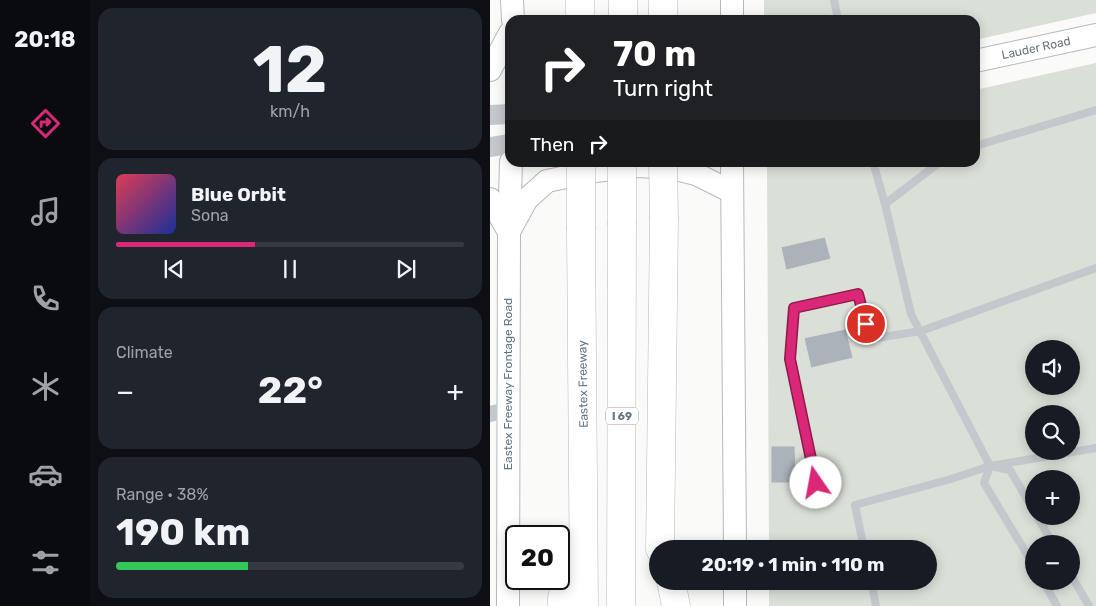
<!DOCTYPE html>
<html lang="en">
<head>
<meta charset="utf-8">
<style>
	body { margin:0; font-family:Rubik,sans-serif; background:#20242c; color:#f1f3f6; height:100vh; display:flex; flex-direction:column; font-size:19px; white-space:nowrap }
	* { box-sizing:border-box; margin:0 }
	p { font-size:16px; color:#9ea1a6 }
	.icon { flex:none; width:28px; height:28px; fill:none; stroke:currentColor; stroke-width:2; stroke-linecap:round; stroke-linejoin:round }
	.map { position:relative; flex:1; overflow:hidden }
	.sheet { display:flex; flex-direction:column; gap:8px; padding:8px; background:#0d0f14; width:400px }
	.sheet>* { flex:none }
	.banner { position:absolute; left:15px; top:15px; width:475px; height:152px; border-radius:15px; box-shadow:0 2px 12px #0003; background:#202124; color:#fff; overflow:hidden }
	.buttons { position:absolute; left:535px; top:340px; display:grid; gap:10px }
	.buttons a { display:grid; place-items:center; width:55px; height:55px; border-radius:50%; background:#171b24; box-shadow:0 2px 12px #0003; font-size:25px }
	.speed { position:absolute; left:15px; top:525px; display:flex; gap:10px; font-size:25px; font-weight:700; text-align:center }
	.speed>* { display:grid; place-content:center; width:65px; height:65px; border-radius:50%; background:#171b24; box-shadow:0 2px 12px #0003; line-height:1 }
	.speed .limit { border:2px solid #111; border-radius:8px; background:#fff; color:#111 }
	.pin { position:absolute; display:grid; place-items:center; width:42px; height:42px; color:#fff; margin:-21px; border:2px solid #fff; border-radius:50%; box-shadow:0 1px 5px #0007 }
	.me { position:absolute; width:55px; margin:-28px; rotate:348deg; stroke-linejoin:round; filter:drop-shadow(0 0 4px #0008) }
	.turn { display:flex; align-items:center; gap:18px; height:105px; padding:0 25px; font-size:22px }
	.turn .icon { width:65px; height:65px; stroke-width:2.5 }
	.turn b { display:block; font-size:35px; line-height:42px }
	.then { display:flex; align-items:center; height:48px; padding:0 25px; background:#0003; gap:10px; font-size:19px }
	.big { font-size:38px; font-weight:700; line-height:1.1 }
	.sheet .widget { flex:1; display:flex; flex-direction:column; justify-content:center; gap:8px; min-width:0; padding:0 18px; border-radius:15px; background:#20242c }
	.sheet .dial { align-items:center; gap:0 }
	.dial b { font-size:65px; line-height:1 }
	.song { display:flex; align-items:center; gap:15px }
	.cover { width:60px; height:60px; border-radius:8px; background:linear-gradient(135deg,hsl(350 70% 55%),hsl(230 70% 35%)) }
	.played { height:5px; border-radius:2px; background:linear-gradient(90deg,#db2777 40%,#363941 40%) }
	.keys { display:flex; justify-content:space-around; direction:ltr }
	.heat { display:flex; justify-content:space-between; align-items:center; font-size:28px; direction:ltr }
	.charge { height:8px; border-radius:4px; background:linear-gradient(90deg,#34c759 38%,#363941 0) }
	.trip { position:absolute; left:159px; top:540px; width:288px; height:50px; border-radius:25px; background:#171b24; box-shadow:0 2px 12px #0003; font-weight:700; line-height:50px; text-align:center }
	main { display:flex; flex:1; min-height:0 }
	.tab-bar { display:flex; flex-direction:column; width:90px; justify-content:space-around; align-items:center; background:#090b0e; color:#9ea1a6 }
	.tab-bar .icon { width:35px; height:35px }
	.tab-bar .on { color:#db2777 }
	.tab-bar b { font-size:22px; color:#f1f3f6 }
	.map>svg:first-child { display:block }
	.green { fill:#dadfd7; fill-rule:evenodd }
	.building { fill:#aab3b9; stroke:#dcdcda }
	.lines { fill:none; stroke-linecap:round; stroke-linejoin:round }
	.secondary-casing { stroke:#b3babf; stroke-width:24 }
	.motorway-casing { stroke:#b4b9bd; stroke-width:29 }
	.service { stroke:#c3c8cc; stroke-width:8 }
	.minor { stroke:#c3c8cc; stroke-width:16 }
	.tertiary { stroke:#c3c8cc; stroke-width:20 }
	.secondary { stroke:#fff; stroke-width:22 }
	.motorway { stroke:#fff; stroke-width:28 }
	.motorway-bridge-casing { stroke:#b4b9bd; stroke-width:29; stroke-linecap:butt }
	.motorway-bridge { stroke:#fff; stroke-width:28 }
	.route-casing { stroke:#8e194d; stroke-width:12 }
	.route { stroke:#db2777; stroke-width:9 }
	.labels { text-anchor:middle; stroke-width:5; stroke-linejoin:round; paint-order:stroke }
	.shield { fill:#fff; stroke:#939fa8; stroke-width:1 }
	.shield-label { font-size:11px; font-weight:bold; fill:#657683 }
	.street-label { font-size:12px; fill:#657683; stroke:#fff }
</style>
</head>
<body>
<main>
<nav class="tab-bar">
<b>20:18</b>
<svg class="icon on" aria-label="directions" viewBox="0 0 24 24"><path d="M12 3l9 9-9 9-9-9zM9 14v-3h6M13 9l2 2-2 2"/></svg>
<svg class="icon" aria-label="music" viewBox="0 0 24 24"><path d="M9 18V5l10-2v13"/><circle cx="6" cy="18" r="3"/><circle cx="16" cy="16" r="3"/></svg>
<svg class="icon" aria-label="phone" viewBox="0 0 24 24"><path d="M5 4h4l2 5-3 2q2 4 5 5l2-3 5 2v4C11 20 4 13 5 4z"/></svg>
<svg class="icon" aria-label="climate" viewBox="0 0 24 24"><path d="M12 3v18M4 7l16 10M4 17L20 7"/></svg>
<svg class="icon" aria-label="car" viewBox="0 0 24 24"><path d="M5 17H2v-5l4-1 3-4h7l3 4 3 1v5h-3M9 17h6M6 11h13"/><circle cx="7" cy="17" r="2"/><circle cx="17" cy="17" r="2"/></svg>
<svg class="icon" aria-label="filters" viewBox="0 0 24 24"><path d="M4 7h16M4 17h16"/><circle cx="9" cy="7" r="2"/><circle cx="15" cy="17" r="2"/></svg>
</nav>
<section class="sheet">
<div class="widget dial"><b>12</b><p>km/h</p></div>
<div class="widget">
<div class="song"><i class="cover"></i><div><b>Blue Orbit</b><p>Sona</p></div></div>
<div class="played"></div>
<div class="keys"><svg class="icon" aria-label="previous" viewBox="0 0 24 24"><path d="M18 5L8 12l10 7zM5 5v14"/></svg><svg class="icon" aria-label="pause" viewBox="0 0 24 24"><path d="M8 5v14M16 5v14"/></svg><svg class="icon" aria-label="next" viewBox="0 0 24 24"><path d="M6 5l10 7-10 7zM19 5v14"/></svg></div>
</div>
<div class="widget"><p>Climate</p>
<div class="heat"><a>−</a><b class="big">22°</b><a>+</a></div>
</div>
<div class="widget"><p>Range · 38%</p><b class="big">190 km</b><div class="charge"></div></div>
</section>
<div class="map">
<svg width="606" height="606" viewBox="0 0 606 606">
	<rect width="100%" height="100%" fill="#fafaf8"/>
	<!-- green -->
	<g class="green">
		<path d="M274,0H606V13L485,40V20H274Z"/>
		<path d="M606,63V606H279V581H438V549H279L277,163L485,162V90ZM544,349H581V386H544ZM544,414H581V451H544ZM544,479H581V516H544ZM544,544H581V581H544Z"/>
	</g>
	<!-- building -->
	<g class="building">
		<path d="M335,237L341,259L296,270L291,247Z"/>
		<path d="M356,329L363,358L321,368L314,338Z"/>
		<path d="M281,446H305L306,483H281Z"/>
	</g>
	<g class="lines">
		<!-- secondary casing -->
		<g class="secondary-casing">
			<g id="secondary">
				<path d="M22,0L23,20"/>
				<path d="M242,0V20"/>
				<path d="M485,61L606,35"/>
				<path d="M0,70L20,33"/>
				<path d="M242,162L245,549"/>
				<path d="M0,199L19,232"/>
				<path d="M21,228L37,199L57,181L105,171L149,166L182,168L206,174L242,192"/>
				<path d="M245,581V606"/>
				<path d="M18,606L19,232L21,162"/>
			</g>
		</g>
		<!-- motorway casing -->
		<g class="motorway-casing">
			<g id="motorway">
				<path d="M90,0V20"/>
				<path d="M173,0V20"/>
				<path d="M133,20V0"/>
				<path d="M91,230L94,606"/>
				<path d="M170,549L174,220"/>
				<path d="M181,581L186,606"/>
				<path d="M72,606V598L86,553"/>
				<path d="M131,606L132,225"/>
			</g>
		</g>
		<!-- service -->
		<g class="service">
			<path d="M344,0L348,20"/>
			<path d="M485,146L606,110"/>
			<path d="M383,162L395,204L421,314L500,466L494,483L544,566"/>
			<path d="M395,204L450,162"/>
			<path d="M505,467L520,470L544,511"/>
			<path d="M330,501L300,359L304,308L368,294L380,339L431,331L606,268"/>
			<path d="M547,516L563,544"/>
			<path d="M374,549L365,505L461,479L500,466L606,448"/>
			<path d="M581,575L599,606"/>
			<path d="M381,581L386,606"/>
			<path d="M553,581L567,606"/>
		</g>
		<!-- minor -->
		<path class="minor" d="M0,414L17,410"/>
		<!-- tertiary -->
		<g class="tertiary">
			<path d="M0,115L20,114"/>
			<path d="M0,147L20,144"/>
		</g>
		<!-- secondary -->
		<use href="#secondary" class="secondary"/>
		<!-- motorway -->
		<use href="#motorway" class="motorway"/>
		<!-- motorway-bridge casing -->
		<g class="motorway-bridge-casing">
			<g id="motorway-bridge">
				<path d="M91,162V230"/>
				<path d="M173,162L174,220"/>
				<path d="M132,225V162"/>
			</g>
		</g>
		<!-- motorway-bridge -->
		<use href="#motorway-bridge" class="motorway-bridge"/>
	</g>
	<g class="lines">
		<!-- route casing -->
		<g class="route-casing">
			<path id="route" d="M326,483L300,359L304,308L368,294L376,324"/>
		</g>
		<!-- route -->
		<use href="#route" class="route"/>
	</g>
	<g class="labels">
		<!-- shield labels -->
		<rect class="shield" x="116" y="407.5" width="32" height="17" rx="4"/>
		<g class="shield-label">
			<text x="132" y="420">I 69</text>
		</g>
		<!-- street labels -->
		<g class="street-label">
			<text transform="translate(546 48) rotate(-12)" y="4">Lauder Road</text>
			<text transform="translate(18 384) rotate(-90)" y="4">Eastex Freeway Frontage Road</text>
			<text transform="translate(93 384) rotate(-91)" y="4">Eastex Freeway</text>
		</g>
	</g>
</svg>
<div class="buttons">
<a><svg class="icon" aria-label="sound" viewBox="0 0 24 24"><path d="M4 9h4l5-4v14l-5-4H4zM17 9q2 3 0 6"/></svg></a>
<a><svg class="icon" aria-label="search" viewBox="0 0 24 24"><circle cx="10" cy="10" r="6"/><path d="M15 15l6 6"/></svg></a>
<a>+</a>
<a>−</a>
</div>
<div class="speed"><div class="limit">20</div></div>
<div class="pin" style="left:376px;top:324px;background:#d93025"><svg class="icon" aria-label="arrive" viewBox="0 0 24 24"><path d="M6 21V4h12l-3 4 3 4H6"/></svg></div>
<svg class="me" style="left:326px;top:483px" viewBox="-20 -20 40 40"><circle r="19" fill="#fff"/><path d="M0-13L10 11 0 6-10 11z" fill="#db2777"/></svg>
<div class="trip">20:19 · 1 min · 110 m</div>
<div class="banner">
<div class="turn"><svg class="icon" aria-label="right" viewBox="0 0 24 24"><path d="M7 20v-9h11M14 6l5 5-5 5"/></svg><div><b>70 m</b>Turn right</div></div>
<div class="then">Then<svg class="icon" aria-label="right" viewBox="0 0 24 24"><path d="M7 20v-9h11M14 6l5 5-5 5"/></svg></div>
</div>
</div>
</main>
</body>
</html>
